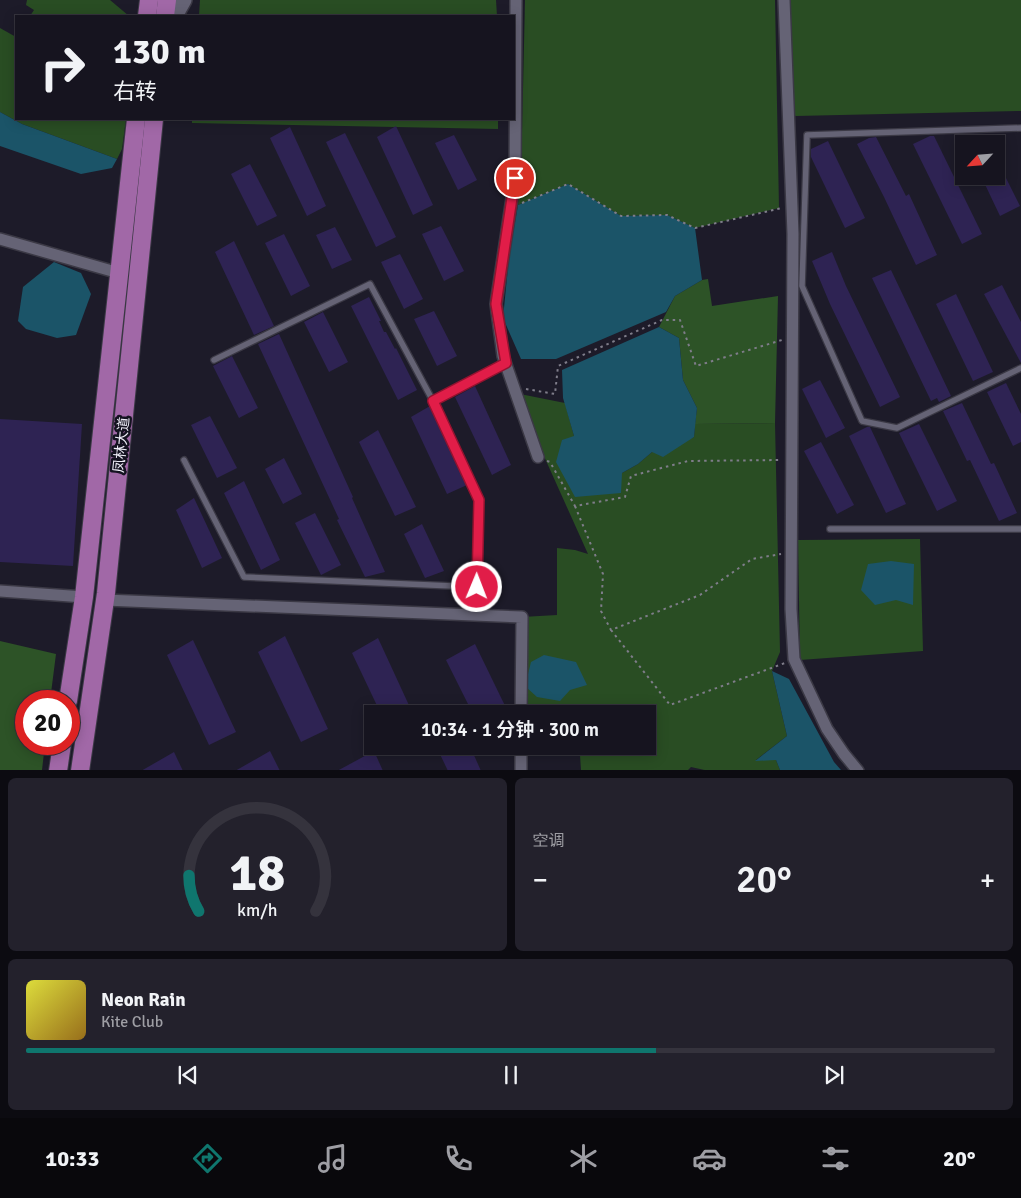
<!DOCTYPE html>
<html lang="zh">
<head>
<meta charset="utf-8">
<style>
	body { margin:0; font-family:Signika,"Noto Sans SC",sans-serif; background:#23212c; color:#f1f3f6; height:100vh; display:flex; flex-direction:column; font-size:19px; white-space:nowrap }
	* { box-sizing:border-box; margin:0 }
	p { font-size:16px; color:#9e9ea4 }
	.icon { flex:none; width:28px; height:28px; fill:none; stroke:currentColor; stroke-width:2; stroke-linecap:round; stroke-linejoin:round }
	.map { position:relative; height:770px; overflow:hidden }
	.drawer { display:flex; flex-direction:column; gap:8px; padding:8px; background:#0c0b11; flex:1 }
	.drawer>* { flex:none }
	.top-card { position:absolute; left:15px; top:15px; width:500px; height:105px; border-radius:0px; box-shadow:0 2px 12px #0003,0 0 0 1px #35333d; background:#16141f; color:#f1f3f6; overflow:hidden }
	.needle { width:32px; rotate:244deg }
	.controls { position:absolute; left:955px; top:135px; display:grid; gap:10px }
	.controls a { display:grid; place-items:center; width:50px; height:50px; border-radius:0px; background:#16141f; box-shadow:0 2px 12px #0003,0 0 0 1px #35333d; font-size:25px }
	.speed { position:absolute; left:15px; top:690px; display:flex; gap:10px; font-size:25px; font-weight:700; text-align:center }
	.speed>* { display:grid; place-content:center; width:65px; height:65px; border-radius:50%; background:#16141f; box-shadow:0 2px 12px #0003,0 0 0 1px #35333d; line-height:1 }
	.speed .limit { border:8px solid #d22; background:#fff; color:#111 }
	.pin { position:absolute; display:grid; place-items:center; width:42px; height:42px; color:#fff; margin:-21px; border:2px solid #fff; border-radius:50%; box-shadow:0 1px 5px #0007 }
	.me { position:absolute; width:55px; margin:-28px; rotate:1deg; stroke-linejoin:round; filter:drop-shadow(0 0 4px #0008) }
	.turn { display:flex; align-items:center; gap:18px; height:105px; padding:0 15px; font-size:22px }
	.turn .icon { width:65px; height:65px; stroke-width:2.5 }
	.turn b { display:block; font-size:35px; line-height:42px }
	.big { font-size:38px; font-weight:600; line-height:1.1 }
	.drawer .card { flex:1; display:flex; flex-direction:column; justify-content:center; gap:8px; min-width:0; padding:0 18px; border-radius:8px; background:#23212c }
	.drawer .dial { align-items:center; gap:0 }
	.dial svg { height:130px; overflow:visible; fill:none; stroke:#35333d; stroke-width:7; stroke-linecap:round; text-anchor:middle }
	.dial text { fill:#f1f3f6; stroke:none }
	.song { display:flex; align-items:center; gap:15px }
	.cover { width:60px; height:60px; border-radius:8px; background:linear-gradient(135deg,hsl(60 70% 55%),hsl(40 70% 35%)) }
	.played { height:5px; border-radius:2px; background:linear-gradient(90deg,#0f766e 65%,#35333d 65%) }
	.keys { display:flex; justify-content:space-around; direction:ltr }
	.heat { display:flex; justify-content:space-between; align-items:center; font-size:28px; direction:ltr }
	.drawer .tiles { flex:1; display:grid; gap:8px; grid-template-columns:1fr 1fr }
	.card:last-child { grid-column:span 2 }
	.trip { position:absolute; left:364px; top:705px; width:292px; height:50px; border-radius:0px; background:#16141f; box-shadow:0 2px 12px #0003,0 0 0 1px #35333d; font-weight:600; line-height:50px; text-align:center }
	.menu { display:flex; height:80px; justify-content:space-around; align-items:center; background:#09080c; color:#9e9ea4 }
	.menu .icon { width:35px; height:35px }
	.menu .active { color:#0f766e }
	.menu b { font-size:22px; color:#f1f3f6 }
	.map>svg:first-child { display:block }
	.green { fill:#294d23 }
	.forest { fill:#2d5327 }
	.water { fill:#1b5468 }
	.building { fill:#2e2353 }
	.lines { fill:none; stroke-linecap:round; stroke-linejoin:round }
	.lane-casing { stroke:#3b3945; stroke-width:8 }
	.street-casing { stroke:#3b3945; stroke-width:14 }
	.secondary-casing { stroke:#3b3945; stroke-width:18 }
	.primary-casing { stroke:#3b3945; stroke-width:20 }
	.path { stroke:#7f7d8a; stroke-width:2; stroke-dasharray:2.5 4; stroke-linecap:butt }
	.lane { stroke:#656375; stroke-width:5.5 }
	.street { stroke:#656375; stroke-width:11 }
	.secondary { stroke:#656375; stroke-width:15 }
	.primary { stroke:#a168a7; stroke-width:18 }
	.route-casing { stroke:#92132f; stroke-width:12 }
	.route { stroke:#e11d48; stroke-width:9 }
	.labels { text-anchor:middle; stroke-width:5; stroke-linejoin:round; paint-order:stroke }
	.street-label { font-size:14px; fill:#efeef8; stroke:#141220 }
</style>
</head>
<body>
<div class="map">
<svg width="1021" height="771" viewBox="0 0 1021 771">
	<rect width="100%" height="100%" fill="#1d1b29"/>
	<!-- green -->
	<g class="green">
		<path d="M27,0H110L129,16H30L34,10L26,5Z"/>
		<path d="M200,0H496L497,16H199Z"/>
		<path d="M525,0H775L779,208L695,228L667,215L621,216L568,184L518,205L521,177Z"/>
		<path d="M784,0H1021V111L796,116L788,113Z"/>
		<path d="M0,28L16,37V119H126L122,149L117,159L22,124L0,112Z"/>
		<path d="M192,119H498V129L192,123Z"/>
		<path d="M520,394L565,403L574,436L622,473L638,464L652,452L694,437L695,424L775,423L780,652L772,671L787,736L756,760H776L780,770L709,771L691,767L687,771L581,770L580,755L573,746H648V714H524L522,617L557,615V548L575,550L588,554L543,454Z"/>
		<path d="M920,539L923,651L800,660L798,540Z"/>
	</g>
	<!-- forest -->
	<g class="forest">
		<path d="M708,279L712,306L778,296L775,423L695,424L697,408L683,380L679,338L659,327L675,296L702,280Z"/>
		<path d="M0,641L56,654L50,701H26V744H45L42,770H0Z"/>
	</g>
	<!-- water -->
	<g class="water">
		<path d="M0,112L22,124L117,159L112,168L81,174L0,146Z"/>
		<path d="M568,184L621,216L667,215L695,228L702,280L675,296L666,312L556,359H521L503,318L509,257L518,205Z"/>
		<path d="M54,262L81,273L91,294L76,335L57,338L26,329L18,321L23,287Z"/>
		<path d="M659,327L679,338L683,380L697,408L694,437L663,457L652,452L638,464L622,473L621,493L575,497L556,462L562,440L574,436L563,398L562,370Z"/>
		<path d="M891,561L914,564L913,605L896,600L875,605L861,590L868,564Z"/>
		<path d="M544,655L576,662L587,685L570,690L560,701L537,697L525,686L531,662Z"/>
		<path d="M772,671L789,679L834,762L841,770H780L776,760L755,761L787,736Z"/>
	</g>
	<!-- building -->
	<g class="building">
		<path d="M396,126L433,205L413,215L377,137Z"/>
		<path d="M290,127L326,206L307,216L270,138Z"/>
		<path d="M345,133L396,237L376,247L326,142Z"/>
		<path d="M978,134H985L990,144H957Z"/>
		<path d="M454,135L477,180L458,190L435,143Z"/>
		<path d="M930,136H934L982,234L962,244L913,144Z"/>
		<path d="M876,137L906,196L909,194L937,255L916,265L884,197L857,144L869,138Z"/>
		<path d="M828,141L865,218L845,228L811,157V149Z"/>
		<path d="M996,158L1020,206L1000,216L981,176H996Z"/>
		<path d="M250,164L277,216L257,226L231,174Z"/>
		<path d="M441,226L464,271L444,281L422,234Z"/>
		<path d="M335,227L352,260L332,269L316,235Z"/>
		<path d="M284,234L310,286L291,296L265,243Z"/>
		<path d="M234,241L274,326L254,335L215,252Z"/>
		<path d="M832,252L846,286L900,397L880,407L830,304L812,261Z"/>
		<path d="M400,254L423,299L404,309L381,262Z"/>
		<path d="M891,270L951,396L939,402L937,398L931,401L872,278Z"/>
		<path d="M1002,285L1021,322V363L984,294Z"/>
		<path d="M956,294L993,372L973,381L936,304Z"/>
		<path d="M369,297L381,321H379L384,332H386L395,349L396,348L417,390L398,400L351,306Z"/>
		<path d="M434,311L457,356L437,366L414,319Z"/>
		<path d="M323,312L348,362L329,372L304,322Z"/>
		<path d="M279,334L353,497L352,498L385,572L365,577L337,520L339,519L258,344Z"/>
		<path d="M232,356L258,408L239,418L213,366Z"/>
		<path d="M820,380L845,428L826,438L802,389Z"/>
		<path d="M1006,383L1021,414V442L1013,446L987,392Z"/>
		<path d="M475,386L511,465L492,475L455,397Z"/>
		<path d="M962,403L991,464L994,463L1017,513L999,521L970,460L967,461L943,411Z"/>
		<path d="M430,406L467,485L447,494L411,417Z"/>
		<path d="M210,416L237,468L217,478L191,425Z"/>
		<path d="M0,419L82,424L73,566L0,562Z"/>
		<path d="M919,424L957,501L937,511L899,433Z"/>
		<path d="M867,427H870L906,504L886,513L849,436Z"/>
		<path d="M378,430L416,507L395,516L359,442Z"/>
		<path d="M821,442L854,505L837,514L804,451Z"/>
		<path d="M284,458L302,494L283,504L265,469Z"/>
		<path d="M244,481L280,560L261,570L224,493Z"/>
		<path d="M194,498L222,558L202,568L176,510Z"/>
		<path d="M315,513L341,565L321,575L295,523Z"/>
		<path d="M422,524L444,571L425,578L404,534Z"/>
		<path d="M285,636L328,729L301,742L258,652Z"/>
		<path d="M378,638L413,714H381L352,653Z"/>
		<path d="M193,640L236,732L209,745L167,655Z"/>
		<path d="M475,644L509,714H473L446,660Z"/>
		<path d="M444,746H470L481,771H448L438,750Z"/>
		<path d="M270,751L280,771H235Z"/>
		<path d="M374,751L383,771H337Z"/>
		<path d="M174,752L183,771H141Z"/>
	</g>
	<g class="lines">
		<!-- lane casing -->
		<g class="lane-casing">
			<g id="lane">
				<path d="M1021,128L807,135L802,286L862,421L897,428L1021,368"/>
				<path d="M214,360L370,284L433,401"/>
				<path d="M184,460L244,577L477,587L479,500L433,401L506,363"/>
				<path d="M830,529H1021"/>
			</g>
		</g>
		<!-- street casing -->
		<g class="street-casing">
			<g id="street">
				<path d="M516,0L515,178L496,304L503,356L538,457"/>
				<path d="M784,0L793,234L791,609L794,659L827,729L844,754L858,771"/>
				<path d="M0,239L119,273"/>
				<path d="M0,591L84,597"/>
				<path d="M105,600L522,617L521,714"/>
				<path d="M521,771V746"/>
			</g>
		</g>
		<!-- secondary casing -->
		<g class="secondary-casing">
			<path id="secondary" d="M175,16L184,0"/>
		</g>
		<!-- primary casing -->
		<g class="primary-casing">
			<g id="primary">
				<path d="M147,16L149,0"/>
				<path d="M165,16L167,0"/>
				<path d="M68,701L84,597L136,119"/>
				<path d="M58,771L62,744"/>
				<path d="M80,771L106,593L154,119"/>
			</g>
		</g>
		<!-- path -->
		<g class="path">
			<path d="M522,203L568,184L621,216L667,215L695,228L782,208"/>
			<path d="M526,389L555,394L558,366L662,320H680L696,366L782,340"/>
			<path d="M547,461L550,462L575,506L625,497L631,476L688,461L782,460"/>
			<path d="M575,506L603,574L601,611L611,630L700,595L752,559L781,554"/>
			<path d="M611,630L670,705L785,663"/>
		</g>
		<!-- lane -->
		<use href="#lane" class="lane"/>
		<!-- street -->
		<use href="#street" class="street"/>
		<!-- secondary -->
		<use href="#secondary" class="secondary"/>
		<!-- primary -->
		<use href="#primary" class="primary"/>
	</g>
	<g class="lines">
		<!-- route casing -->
		<g class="route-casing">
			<path id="route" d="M477,587L479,500L433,401L506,363L496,304L515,178"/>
		</g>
		<!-- route -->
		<use href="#route" class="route"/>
	</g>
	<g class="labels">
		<!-- street labels -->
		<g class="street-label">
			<text transform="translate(121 445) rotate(-84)" y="5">凤林大道</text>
		</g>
	</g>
</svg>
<div class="controls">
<a><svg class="needle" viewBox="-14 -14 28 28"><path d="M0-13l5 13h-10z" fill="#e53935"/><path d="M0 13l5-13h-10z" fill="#9e9ea4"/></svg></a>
</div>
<div class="speed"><div class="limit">20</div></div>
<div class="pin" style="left:515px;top:178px;background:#d93025"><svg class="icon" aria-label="arrive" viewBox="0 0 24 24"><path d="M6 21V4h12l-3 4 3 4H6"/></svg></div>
<svg class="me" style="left:477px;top:587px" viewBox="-20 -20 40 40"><circle r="17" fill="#e11d48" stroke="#fff" stroke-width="3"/><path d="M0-11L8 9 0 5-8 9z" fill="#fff"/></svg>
<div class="trip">10:34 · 1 分钟 · 300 m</div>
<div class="top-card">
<div class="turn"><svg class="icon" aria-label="right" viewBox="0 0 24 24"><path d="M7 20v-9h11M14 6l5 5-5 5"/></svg><div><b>130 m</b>右转</div></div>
</div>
</div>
<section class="drawer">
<div class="tiles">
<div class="card dial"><svg viewBox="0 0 100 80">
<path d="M14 69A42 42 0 1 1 86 69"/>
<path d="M14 69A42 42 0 0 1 8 47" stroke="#0f766e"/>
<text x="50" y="56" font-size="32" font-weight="700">18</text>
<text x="50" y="72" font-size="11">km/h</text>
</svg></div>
<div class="card"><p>空调</p>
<div class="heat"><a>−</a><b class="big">20°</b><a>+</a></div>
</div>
<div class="card">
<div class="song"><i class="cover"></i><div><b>Neon Rain</b><p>Kite Club</p></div></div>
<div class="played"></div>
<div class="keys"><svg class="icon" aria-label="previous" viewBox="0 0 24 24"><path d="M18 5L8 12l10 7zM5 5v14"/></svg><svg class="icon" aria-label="pause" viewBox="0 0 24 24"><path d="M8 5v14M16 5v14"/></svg><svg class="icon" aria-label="next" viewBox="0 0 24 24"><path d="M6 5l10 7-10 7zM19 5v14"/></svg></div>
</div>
</div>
</section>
<nav class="menu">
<b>10:33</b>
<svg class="icon active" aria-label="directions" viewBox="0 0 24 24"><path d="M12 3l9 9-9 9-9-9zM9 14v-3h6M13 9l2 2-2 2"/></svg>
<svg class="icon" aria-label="music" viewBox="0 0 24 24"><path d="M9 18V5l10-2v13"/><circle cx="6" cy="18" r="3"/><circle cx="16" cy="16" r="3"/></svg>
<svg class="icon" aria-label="phone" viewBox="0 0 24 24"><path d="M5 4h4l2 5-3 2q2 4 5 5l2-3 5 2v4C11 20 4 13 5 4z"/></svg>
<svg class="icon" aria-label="climate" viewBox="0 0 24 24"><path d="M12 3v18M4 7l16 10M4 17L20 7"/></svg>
<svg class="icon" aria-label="car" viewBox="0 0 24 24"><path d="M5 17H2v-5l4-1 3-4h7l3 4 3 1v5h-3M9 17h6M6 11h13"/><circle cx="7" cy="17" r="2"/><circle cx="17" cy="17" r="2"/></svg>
<svg class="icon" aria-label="filters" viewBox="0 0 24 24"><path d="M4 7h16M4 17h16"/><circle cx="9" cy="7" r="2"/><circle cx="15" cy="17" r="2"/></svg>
<b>20°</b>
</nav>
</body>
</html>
